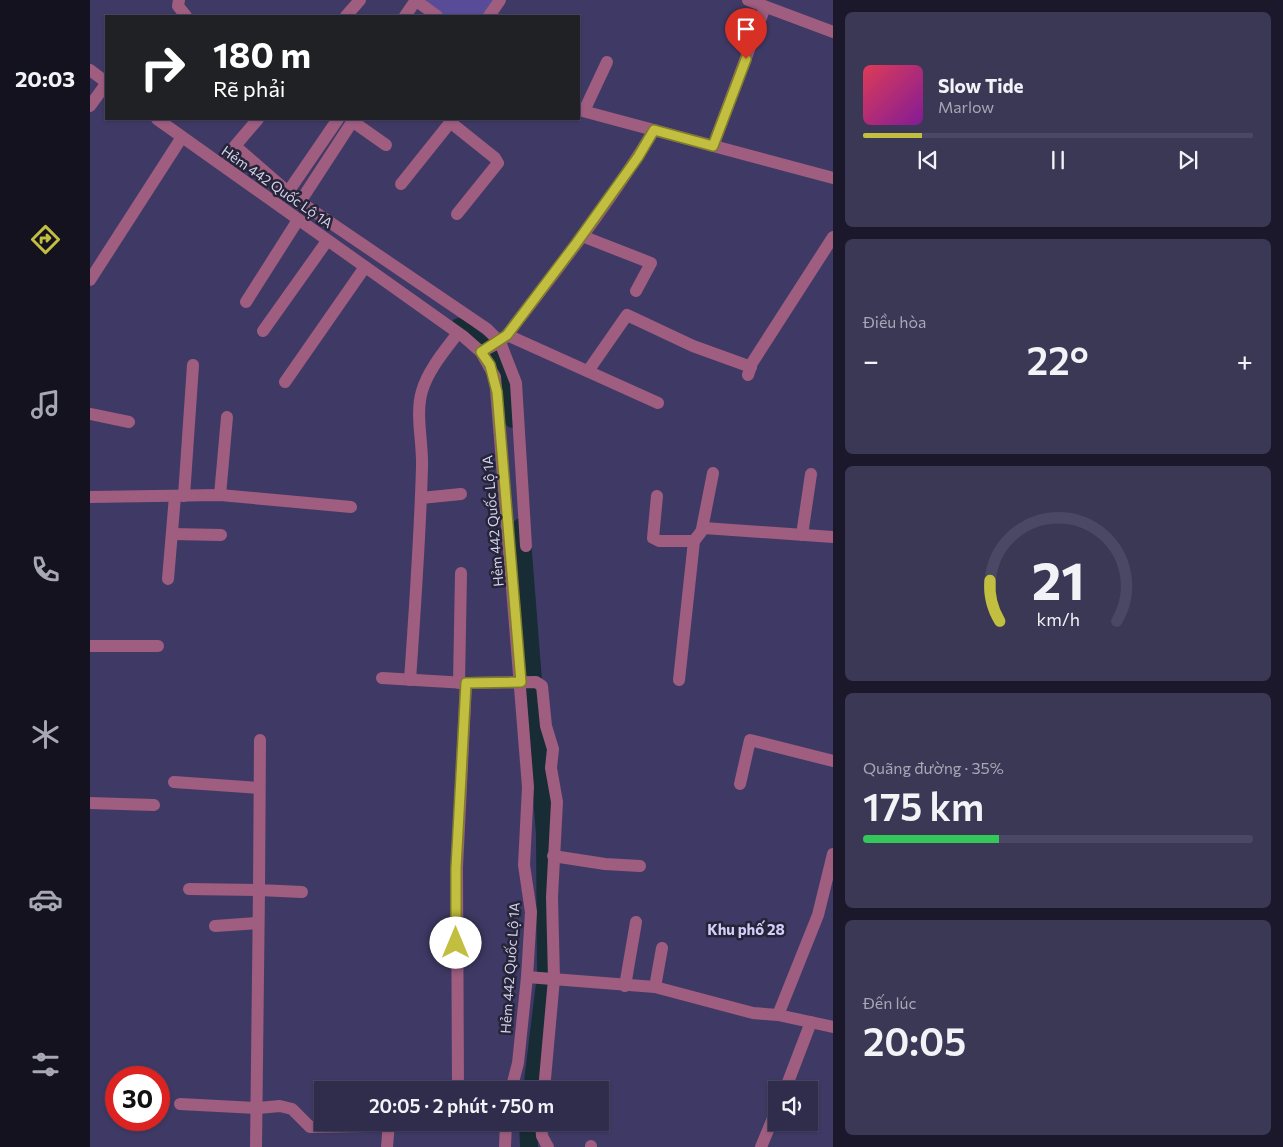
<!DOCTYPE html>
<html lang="vi">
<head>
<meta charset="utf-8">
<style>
	body { margin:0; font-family:Commissioner,sans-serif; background:#3b3856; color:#f1f3f6; height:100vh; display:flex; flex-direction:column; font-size:19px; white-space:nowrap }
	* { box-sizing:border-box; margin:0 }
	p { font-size:16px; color:#a7a7b5 }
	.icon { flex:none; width:28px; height:28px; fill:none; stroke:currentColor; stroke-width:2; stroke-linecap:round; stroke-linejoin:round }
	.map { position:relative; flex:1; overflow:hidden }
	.details { display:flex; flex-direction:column; gap:12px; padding:12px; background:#1a182a; width:450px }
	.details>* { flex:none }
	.hud { position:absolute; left:15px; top:15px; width:475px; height:105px; border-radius:0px; box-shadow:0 1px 4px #0004,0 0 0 1px #4a4864; background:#202124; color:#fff; overflow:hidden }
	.tools { position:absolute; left:678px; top:1081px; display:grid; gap:10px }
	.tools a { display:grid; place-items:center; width:50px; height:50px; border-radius:0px; background:#2f2c4c; box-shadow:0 1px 4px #0004,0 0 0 1px #4a4864; font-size:25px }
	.speed { position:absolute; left:15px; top:1066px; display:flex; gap:10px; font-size:25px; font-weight:700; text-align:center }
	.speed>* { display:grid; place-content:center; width:65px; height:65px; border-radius:50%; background:#2f2c4c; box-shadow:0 1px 4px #0004,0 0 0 1px #4a4864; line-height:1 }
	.speed .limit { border:8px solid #d22; background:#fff; color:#111 }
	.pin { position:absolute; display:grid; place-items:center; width:42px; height:42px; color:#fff; margin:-51px -21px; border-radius:50% 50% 50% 0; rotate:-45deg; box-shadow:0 0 5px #0007 }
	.pin .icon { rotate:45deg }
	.me { position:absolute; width:55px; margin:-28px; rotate:0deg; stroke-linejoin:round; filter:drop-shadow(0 0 4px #0008) }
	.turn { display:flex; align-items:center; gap:18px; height:105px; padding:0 25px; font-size:22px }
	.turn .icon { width:65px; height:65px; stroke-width:2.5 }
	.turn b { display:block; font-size:35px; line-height:42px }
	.big { font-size:38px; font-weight:600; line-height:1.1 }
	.details .tile { flex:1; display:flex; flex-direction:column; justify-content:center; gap:8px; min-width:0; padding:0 18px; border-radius:8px; background:#3b3856 }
	.details .dial { align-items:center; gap:0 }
	.dial svg { height:130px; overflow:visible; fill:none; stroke:#4a4864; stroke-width:7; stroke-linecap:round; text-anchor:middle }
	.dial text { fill:#f1f3f6; stroke:none }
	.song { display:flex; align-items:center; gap:15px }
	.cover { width:60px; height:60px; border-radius:8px; background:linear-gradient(135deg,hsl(350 70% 55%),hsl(290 70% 35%)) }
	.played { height:5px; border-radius:2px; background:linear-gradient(90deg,#c1be40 15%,#4a4864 15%) }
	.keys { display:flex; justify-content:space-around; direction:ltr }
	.heat { display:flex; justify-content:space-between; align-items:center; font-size:28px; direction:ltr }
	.charge { height:8px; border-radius:4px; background:linear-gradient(90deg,#34c759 35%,#4a4864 0) }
	.trip { position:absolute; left:224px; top:1081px; width:295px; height:50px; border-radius:0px; background:#2f2c4c; box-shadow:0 1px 4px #0004,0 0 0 1px #4a4864; font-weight:600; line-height:50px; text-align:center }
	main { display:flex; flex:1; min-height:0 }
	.menu { display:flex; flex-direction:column; width:90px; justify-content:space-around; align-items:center; background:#13121e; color:#a7a7b5 }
	.menu .icon { width:35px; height:35px }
	.menu .selected { color:#c1be40 }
	.menu b { font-size:22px; color:#f1f3f6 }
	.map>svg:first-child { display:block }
	.green { fill:#584c98 }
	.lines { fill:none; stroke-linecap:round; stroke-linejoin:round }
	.river { stroke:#182c35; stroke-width:18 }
	.minor { stroke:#9f5d80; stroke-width:12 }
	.route-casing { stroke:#7d7c2a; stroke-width:12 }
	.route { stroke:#c1be40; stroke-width:9 }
	.labels { text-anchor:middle; stroke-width:5; stroke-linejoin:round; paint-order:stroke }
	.street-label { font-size:14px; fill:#d4d2ed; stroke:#262438 }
	.neighbourhood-label { font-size:15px; font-weight:bold; fill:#d1cff9; stroke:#262438 }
</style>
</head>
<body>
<main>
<nav class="menu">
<b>20:03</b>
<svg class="icon selected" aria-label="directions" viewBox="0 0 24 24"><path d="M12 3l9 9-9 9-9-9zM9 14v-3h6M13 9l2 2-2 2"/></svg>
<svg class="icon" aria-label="music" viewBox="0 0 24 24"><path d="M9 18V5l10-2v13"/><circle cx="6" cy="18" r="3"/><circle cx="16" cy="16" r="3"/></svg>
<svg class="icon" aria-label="phone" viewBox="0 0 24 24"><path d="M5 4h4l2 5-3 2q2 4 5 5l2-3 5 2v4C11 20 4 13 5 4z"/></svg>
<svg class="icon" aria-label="climate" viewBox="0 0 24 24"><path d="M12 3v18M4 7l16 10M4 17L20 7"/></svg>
<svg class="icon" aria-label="car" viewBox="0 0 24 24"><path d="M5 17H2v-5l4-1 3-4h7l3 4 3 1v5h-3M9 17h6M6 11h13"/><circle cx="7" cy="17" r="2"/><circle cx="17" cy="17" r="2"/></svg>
<svg class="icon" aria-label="filters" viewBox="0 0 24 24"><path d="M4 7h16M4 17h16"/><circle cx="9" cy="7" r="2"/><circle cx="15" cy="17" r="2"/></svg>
</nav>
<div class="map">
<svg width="743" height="1147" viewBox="0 0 743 1147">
	<rect width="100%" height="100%" fill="#3f3a65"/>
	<!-- green -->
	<path class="green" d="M331,0H408L396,16H352Z"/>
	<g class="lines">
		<!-- river -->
		<g class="river">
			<path d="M369,327L412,361L417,375L423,419"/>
			<path d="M431,527L455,834L456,975L442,1090"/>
			<path d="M438,1122L439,1147"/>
		</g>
		<!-- minor -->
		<g class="minor">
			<path d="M89,0L88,6L96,16"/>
			<path d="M325,0L347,16"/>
			<path d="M658,0L743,32"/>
			<path d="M256,16L270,0"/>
			<path d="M315,16L326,0"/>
			<path d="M399,16L410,0"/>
			<path d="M0,70L16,82"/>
			<path d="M0,106L16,84"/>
			<path d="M489,110L743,178"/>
			<path d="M494,111L517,62"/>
			<path d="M67,119L374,337L391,352L405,377L438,787L434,865L441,912L437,977L428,1063L421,1090"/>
			<path d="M168,119L145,146L198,192L248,119"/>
			<path d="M264,119L210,202L397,329L410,342L426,383L436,546"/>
			<path d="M262,121L296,145"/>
			<path d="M360,122L405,158L408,163L367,214"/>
			<path d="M623,146L675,7"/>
			<path d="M311,184L363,119"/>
			<path d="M492,236L561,263L546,291"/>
			<path d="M0,280L92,137"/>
			<path d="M156,302L208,220"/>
			<path d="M173,331L237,241"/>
			<path d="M417,335L568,403"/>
			<path d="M391,352L410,342L417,335C468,268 521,202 564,130"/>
			<path d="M498,371L537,315L603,346L661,367"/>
			<path d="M658,375L662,363L743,237"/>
			<path d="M195,382L275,267"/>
			<path d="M0,414L39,422"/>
			<path d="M130,495L137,417"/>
			<path d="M94,496L103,365"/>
			<path d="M567,496L563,538L569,541H604L614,528L743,537"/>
			<path d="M0,497L130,495L261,507"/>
			<path d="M331,498L371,494"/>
			<path d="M612,529L623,473"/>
			<path d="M82,534L131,535"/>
			<path d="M712,535L721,474"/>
			<path d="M78,579L85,496"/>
			<path d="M0,646H68"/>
			<path d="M292,678L376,683L446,682L452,686L456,726L463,749L461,768L467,802L462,897L464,979L454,1090"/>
			<path d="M320,680C325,609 330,538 332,467C333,443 325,414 332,391C338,370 355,350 368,333"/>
			<path d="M589,680L604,541"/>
			<path d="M369,683L371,573"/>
			<path d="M170,740L169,890L212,892"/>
			<path d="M84,782L169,788"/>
			<path d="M650,784L660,740L743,761"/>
			<path d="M0,803L64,805"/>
			<path d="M463,856L515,864L550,866"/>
			<path d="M99,889L169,890L166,1147"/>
			<path d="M125,926L168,923"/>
			<path d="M437,977L565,987L663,1013L688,1015L743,1027"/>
			<path d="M535,986L546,922"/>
			<path d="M565,987L572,948"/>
			<path d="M688,1015L728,915L743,854"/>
			<path d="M368,1090L367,868L376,683"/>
			<path d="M695,1090L721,1022"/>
			<path d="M90,1104L168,1108L190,1106L202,1109L220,1127L276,1126L277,1122"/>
			<path d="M451,1122L452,1136L458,1147"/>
			<path d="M297,1147L299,1122"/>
			<path d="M415,1147L416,1122"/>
			<path d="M501,1147V1146"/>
			<path d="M671,1147L686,1111"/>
		</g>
	</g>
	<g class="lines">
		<!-- route casing -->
		<g class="route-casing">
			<path id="route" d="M366,943V868L376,683L431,682L407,392L400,365L391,352L417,335L485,245L548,157L564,130L623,146L656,59"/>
		</g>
		<!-- route -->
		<use href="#route" class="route"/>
	</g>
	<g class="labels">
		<!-- street labels -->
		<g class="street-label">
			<text transform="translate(187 187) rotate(35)" y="5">Hẻm 442 Quốc Lộ 1A</text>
			<text transform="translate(403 521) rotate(-95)" y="5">Hẻm 442 Quốc Lộ 1A</text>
			<text transform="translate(420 968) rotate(-86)" y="5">Hẻm 442 Quốc Lộ 1A</text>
		</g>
		<!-- neighbourhood labels -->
		<g class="neighbourhood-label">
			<text x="656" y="935">Khu phố 28</text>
		</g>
	</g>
</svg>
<div class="tools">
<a><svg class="icon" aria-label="sound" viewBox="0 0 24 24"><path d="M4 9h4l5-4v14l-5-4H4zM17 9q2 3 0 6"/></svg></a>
</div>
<div class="speed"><div class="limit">30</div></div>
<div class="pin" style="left:656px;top:59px;background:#d93025"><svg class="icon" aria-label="arrive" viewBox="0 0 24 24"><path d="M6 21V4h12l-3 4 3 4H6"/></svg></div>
<svg class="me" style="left:366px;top:943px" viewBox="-20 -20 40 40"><circle r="19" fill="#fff"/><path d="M0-13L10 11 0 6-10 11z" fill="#c1be40"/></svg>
<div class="trip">20:05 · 2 phút · 750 m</div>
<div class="hud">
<div class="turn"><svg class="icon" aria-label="right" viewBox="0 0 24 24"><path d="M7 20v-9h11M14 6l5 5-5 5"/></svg><div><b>180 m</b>Rẽ phải</div></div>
</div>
</div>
<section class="details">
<div class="tile">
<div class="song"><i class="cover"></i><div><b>Slow Tide</b><p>Marlow</p></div></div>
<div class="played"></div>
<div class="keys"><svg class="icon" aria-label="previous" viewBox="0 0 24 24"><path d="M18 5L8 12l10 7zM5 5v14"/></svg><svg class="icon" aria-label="pause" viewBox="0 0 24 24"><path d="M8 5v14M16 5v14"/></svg><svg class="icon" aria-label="next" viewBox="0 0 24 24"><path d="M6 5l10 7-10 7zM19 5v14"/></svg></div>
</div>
<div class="tile"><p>Điều hòa</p>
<div class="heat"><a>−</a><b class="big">22°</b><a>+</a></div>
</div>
<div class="tile dial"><svg viewBox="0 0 100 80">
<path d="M14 69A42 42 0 1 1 86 69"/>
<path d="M14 69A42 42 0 0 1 8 44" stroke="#c1be40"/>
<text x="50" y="56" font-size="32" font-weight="700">21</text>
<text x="50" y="72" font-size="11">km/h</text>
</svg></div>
<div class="tile"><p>Quãng đường · 35%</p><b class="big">175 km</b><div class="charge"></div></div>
<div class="tile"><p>Đến lúc</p><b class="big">20:05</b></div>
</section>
</main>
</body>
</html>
